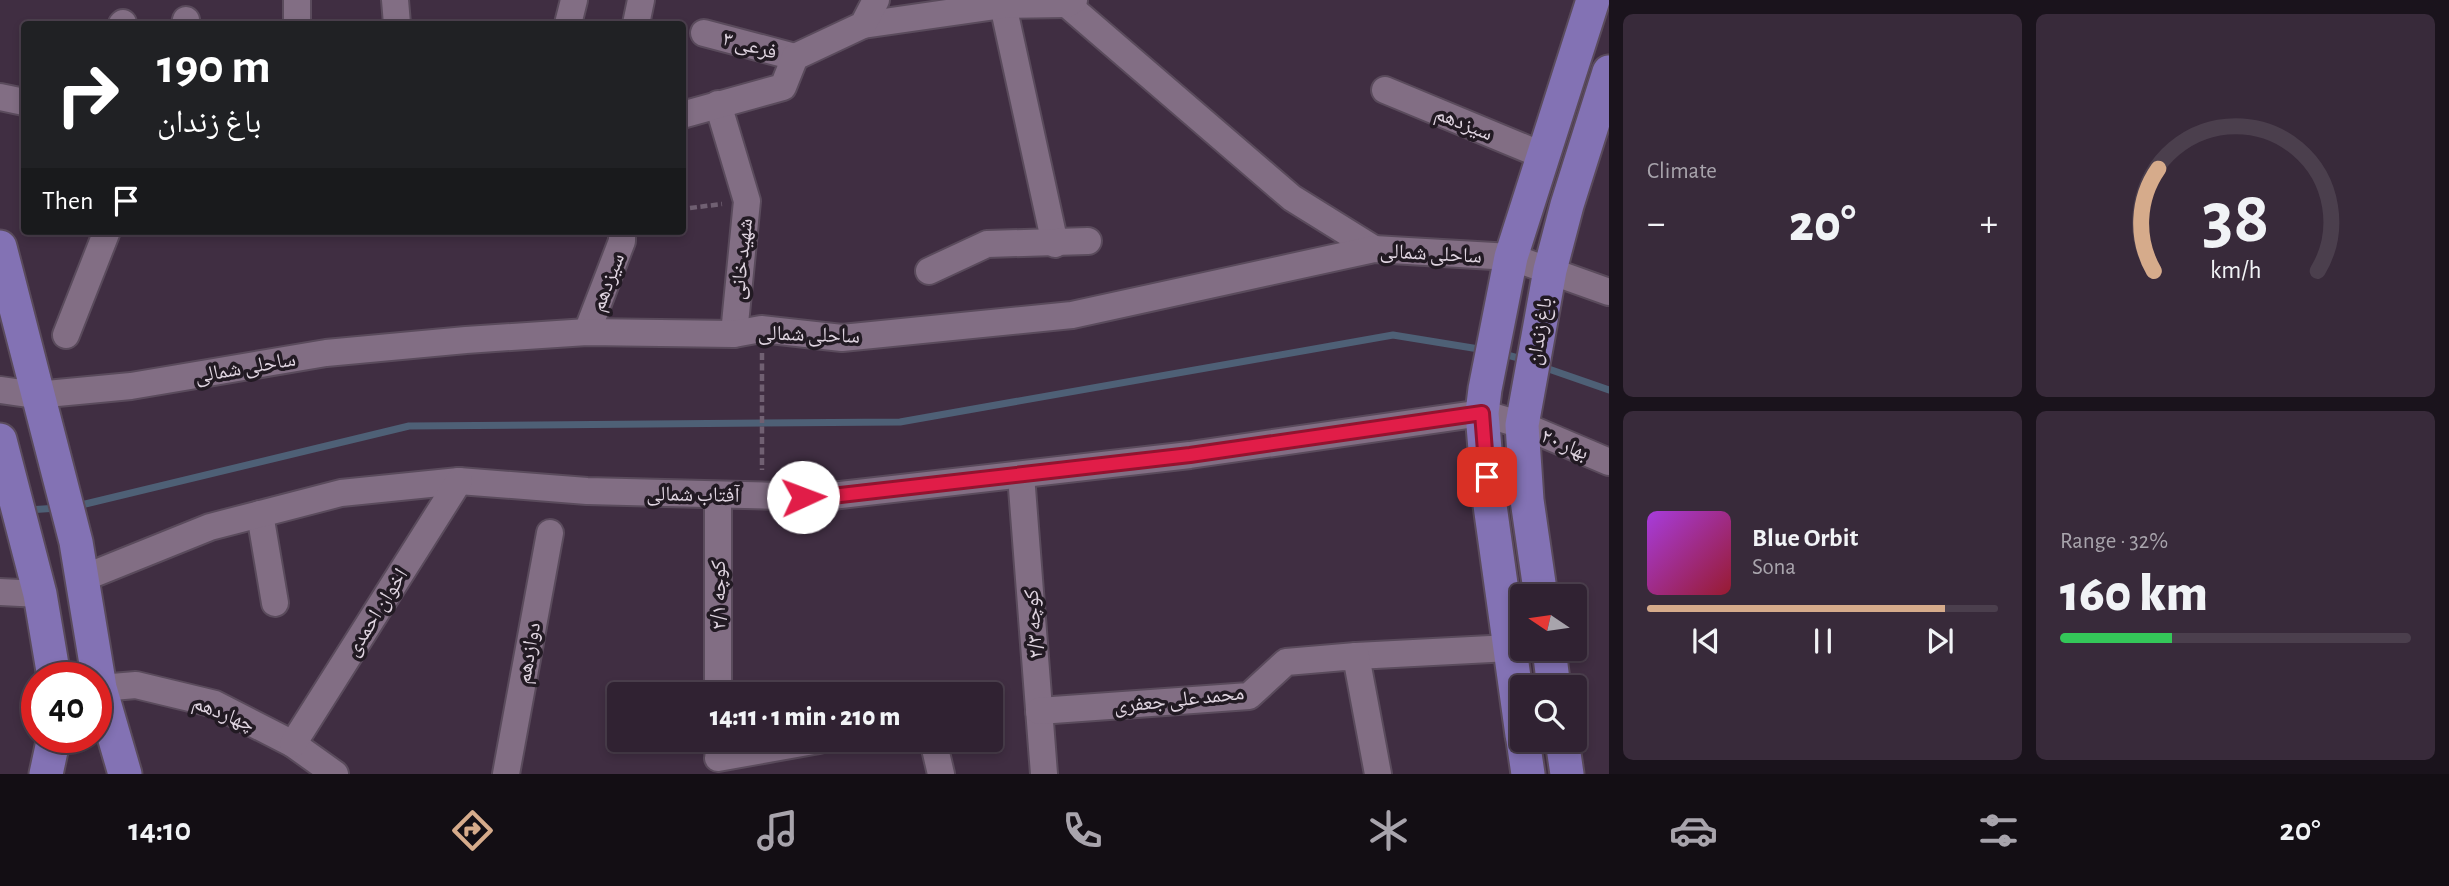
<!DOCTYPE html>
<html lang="en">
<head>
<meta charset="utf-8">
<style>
	body { margin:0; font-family:"Alegreya Sans","Noto Naskh Arabic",sans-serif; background:#382a3a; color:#f1f3f6; height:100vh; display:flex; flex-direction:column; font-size:26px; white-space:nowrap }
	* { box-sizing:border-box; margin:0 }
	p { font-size:23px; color:#a8a4ac }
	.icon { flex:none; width:38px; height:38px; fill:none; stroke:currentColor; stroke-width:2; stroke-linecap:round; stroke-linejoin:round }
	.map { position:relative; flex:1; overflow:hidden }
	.sheet { display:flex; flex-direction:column; gap:14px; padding:14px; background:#1a131c; width:840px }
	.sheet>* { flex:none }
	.banner { position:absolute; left:21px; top:21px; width:665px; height:214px; border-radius:7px; box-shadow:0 4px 10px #0003,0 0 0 2px #4b3f4d; background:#202124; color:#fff; overflow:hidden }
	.needle { width:46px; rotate:283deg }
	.tools { position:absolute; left:1510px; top:584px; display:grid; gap:14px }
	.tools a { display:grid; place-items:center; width:77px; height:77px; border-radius:7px; background:#302232; box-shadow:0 4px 10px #0003,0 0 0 2px #4b3f4d; font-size:35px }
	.speed { position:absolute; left:21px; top:662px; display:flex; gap:14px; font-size:35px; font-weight:700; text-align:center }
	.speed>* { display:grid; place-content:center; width:91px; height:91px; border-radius:50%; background:#302232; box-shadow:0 4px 10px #0003,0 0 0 2px #4b3f4d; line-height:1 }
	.speed .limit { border:10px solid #d22; background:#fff; color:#111 }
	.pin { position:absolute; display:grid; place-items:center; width:60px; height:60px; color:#fff; margin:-30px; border-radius:14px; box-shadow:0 4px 10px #0006 }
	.me { position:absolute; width:77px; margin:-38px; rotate:88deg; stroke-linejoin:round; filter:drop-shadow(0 0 5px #0008) }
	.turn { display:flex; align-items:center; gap:24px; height:147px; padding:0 21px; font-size:32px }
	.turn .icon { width:91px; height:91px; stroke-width:2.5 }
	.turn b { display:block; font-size:49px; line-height:60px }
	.then { display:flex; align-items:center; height:66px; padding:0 21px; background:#0003; gap:14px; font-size:26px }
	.big { font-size:52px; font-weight:800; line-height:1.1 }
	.sheet .widget { flex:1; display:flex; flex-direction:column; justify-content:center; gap:10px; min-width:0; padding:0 24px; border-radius:10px; background:#382a3a }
	.sheet .dial { align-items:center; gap:0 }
	.dial svg { height:182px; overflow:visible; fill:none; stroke:#4b3f4d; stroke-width:7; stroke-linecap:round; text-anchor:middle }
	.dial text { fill:#f1f3f6; stroke:none }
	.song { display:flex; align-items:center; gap:21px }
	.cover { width:84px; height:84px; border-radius:10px; background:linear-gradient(135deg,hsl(280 70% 55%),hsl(350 70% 35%)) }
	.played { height:7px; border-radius:4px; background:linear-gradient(90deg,#d6ab8b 85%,#4b3f4d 85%) }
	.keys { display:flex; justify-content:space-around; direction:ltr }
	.heat { display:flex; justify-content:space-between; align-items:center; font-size:38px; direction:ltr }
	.charge { height:10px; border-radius:5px; background:linear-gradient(90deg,#34c759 32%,#4b3f4d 0) }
	.sheet .tiles { flex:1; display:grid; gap:14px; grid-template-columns:repeat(2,1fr) }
	.trip { position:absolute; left:607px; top:682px; width:396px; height:70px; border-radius:7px; background:#302232; box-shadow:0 4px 10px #0003,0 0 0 2px #4b3f4d; font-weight:800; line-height:70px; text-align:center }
	.tabs { display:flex; height:112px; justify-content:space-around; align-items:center; background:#130e14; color:#a8a4ac }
	.tabs .icon { width:49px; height:49px }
	.tabs .current { color:#d6ab8b }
	.tabs b { font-size:32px; color:#f1f3f6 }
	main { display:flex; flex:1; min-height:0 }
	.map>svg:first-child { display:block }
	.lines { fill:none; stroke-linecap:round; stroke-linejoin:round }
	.stream { stroke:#4e6076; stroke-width:7 }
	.minor-casing { stroke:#5a4b5c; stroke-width:30 }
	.major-casing { stroke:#5a4b5c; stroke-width:37 }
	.path { stroke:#706072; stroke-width:4.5; stroke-dasharray:7 3.5; stroke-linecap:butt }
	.minor { stroke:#826e84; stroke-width:26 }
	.major { stroke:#8372b4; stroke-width:33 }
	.route-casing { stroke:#92132f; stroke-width:18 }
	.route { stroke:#e11d48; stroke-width:12 }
	.labels { text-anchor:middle; stroke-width:7; stroke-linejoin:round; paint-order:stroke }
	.street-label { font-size:21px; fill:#dfd4e0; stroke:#221a23 }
</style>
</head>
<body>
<main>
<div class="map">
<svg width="1609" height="774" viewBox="0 0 1609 774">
	<rect width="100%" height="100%" fill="#402e42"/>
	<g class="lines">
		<!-- stream -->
		<g class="stream">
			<path d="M1500,353L1526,360"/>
			<path d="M1540,366L1609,390"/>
			<path d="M77,506L409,426L900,422L1393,335L1485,350"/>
			<path d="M28,510L58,508"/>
		</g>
		<!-- minor casing -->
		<g class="minor-casing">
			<g id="minor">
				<path d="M297,0V24"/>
				<path d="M395,0L397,24"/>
				<path d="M1062,0L1292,198L1374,249"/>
				<path d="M1003,5L1055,244"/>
				<path d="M122,24L123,23"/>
				<path d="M185,24L186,20"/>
				<path d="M568,24L574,0"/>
				<path d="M636,24L641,0"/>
				<path d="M863,25L1003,5L1067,4L1074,0"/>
				<path d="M704,33L795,57"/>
				<path d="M1385,90L1544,156"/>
				<path d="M0,97L24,102"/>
				<path d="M718,104L747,201L734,334"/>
				<path d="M682,115L783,87L795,57L863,25L876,0"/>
				<path d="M929,271L987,244L1088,241"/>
				<path d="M587,332L622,241V231"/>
				<path d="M66,335L107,231"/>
				<path d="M0,390L36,395L131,386L326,353L466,340L587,332L734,334L761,329L842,338L1072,315L1374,249L1511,257L1609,292"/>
				<path d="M1021,475L1044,774"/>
				<path d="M718,495V695"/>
				<path d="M260,514L275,603"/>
				<path d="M81,579L210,527L341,493L459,481L587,491L823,497L1190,455L1482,413L1522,425L1609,462"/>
				<path d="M0,592L40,594"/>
				<path d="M1356,656L1510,648"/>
				<path d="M100,688L136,685L215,704L293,744L335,774"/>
				<path d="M1039,711L1249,696L1286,662L1356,656L1378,774"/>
				<path d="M933,740L941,774"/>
				<path d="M293,744L459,481"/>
				<path d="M718,758L819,740"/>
				<path d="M506,774L550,533"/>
			</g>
		</g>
		<!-- major casing -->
		<g class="major-casing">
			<g id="major">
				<path d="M0,247L76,542L100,688L125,774"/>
				<path d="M0,440L40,594L54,677"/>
				<path d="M1541,597L1527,500L1522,425L1550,270L1567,205L1609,72"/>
				<path d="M1549,649L1554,688"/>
				<path d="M1522,735L1489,498L1482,413L1485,389L1511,257L1593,0"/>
				<path d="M1523,740L1528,774"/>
				<path d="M1562,740L1567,774"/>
				<path d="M46,774L54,737"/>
			</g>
		</g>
		<!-- path -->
		<g class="path">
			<path d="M690,208L722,204"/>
			<path d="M762,353V470"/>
		</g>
		<!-- minor -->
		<use href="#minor" class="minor"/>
		<!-- major -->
		<use href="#major" class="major"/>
	</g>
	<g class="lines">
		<!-- route casing -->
		<g class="route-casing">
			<path id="route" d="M803,497H823L1190,455L1482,413L1487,477"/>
		</g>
		<!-- route -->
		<use href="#route" class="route"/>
	</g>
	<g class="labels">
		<!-- street labels -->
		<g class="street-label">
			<text transform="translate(750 45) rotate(15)" y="7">فرعی ۳</text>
			<text transform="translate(1464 123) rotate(22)" y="7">سیزدهم</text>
			<text transform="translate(1431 253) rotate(3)" y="7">ساحلی شمالی</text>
			<text transform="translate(741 259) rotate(-84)" y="7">شهید خانی</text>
			<text transform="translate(607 282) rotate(-69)" y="7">سیزدهم</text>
			<text transform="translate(1539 331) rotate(-80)" y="7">باغ زندان</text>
			<text transform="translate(809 334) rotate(2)" y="7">ساحلی شمالی</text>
			<text transform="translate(245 367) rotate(-10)" y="7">ساحلی شمالی</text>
			<text transform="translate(1565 444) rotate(23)" y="7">بهار ۲۰</text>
			<text transform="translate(693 494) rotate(1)" y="7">آفتاب شمالی</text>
			<text transform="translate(718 595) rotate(-90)" y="7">کوچه ۲/۱</text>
			<text transform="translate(376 612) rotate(-58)" y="7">اخوان احمدی</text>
			<text transform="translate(1033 624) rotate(-94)" y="7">کوچه ۲/۳</text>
			<text transform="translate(528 653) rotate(-80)" y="7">دوازدهم</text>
			<text transform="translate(1179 699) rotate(-6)" y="7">محمد علی جعفری</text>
			<text transform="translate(224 713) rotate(22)" y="7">چهاردهم</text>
		</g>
	</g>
</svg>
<div class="tools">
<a><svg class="needle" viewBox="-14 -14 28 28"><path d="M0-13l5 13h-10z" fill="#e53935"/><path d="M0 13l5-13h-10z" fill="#a8a4ac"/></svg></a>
<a><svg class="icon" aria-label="search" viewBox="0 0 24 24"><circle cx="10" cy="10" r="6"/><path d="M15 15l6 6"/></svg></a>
</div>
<div class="speed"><div class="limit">40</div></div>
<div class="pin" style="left:1487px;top:477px;background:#d93025"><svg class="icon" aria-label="arrive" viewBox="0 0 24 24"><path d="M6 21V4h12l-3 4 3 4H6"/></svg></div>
<svg class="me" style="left:803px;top:497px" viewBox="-20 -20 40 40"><circle r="19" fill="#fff"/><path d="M0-13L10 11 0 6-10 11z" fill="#e11d48"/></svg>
<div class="trip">14:11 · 1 min · 210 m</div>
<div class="banner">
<div class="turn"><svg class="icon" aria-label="right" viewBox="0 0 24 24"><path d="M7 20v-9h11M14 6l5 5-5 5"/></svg><div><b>190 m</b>باغ زندان</div></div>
<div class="then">Then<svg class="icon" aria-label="arrive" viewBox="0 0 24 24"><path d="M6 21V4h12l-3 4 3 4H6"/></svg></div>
</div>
</div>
<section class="sheet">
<div class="tiles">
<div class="widget"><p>Climate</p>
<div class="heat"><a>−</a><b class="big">20°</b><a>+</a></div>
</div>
<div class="widget dial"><svg viewBox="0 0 100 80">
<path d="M14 69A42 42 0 1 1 86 69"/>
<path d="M14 69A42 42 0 0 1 16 24" stroke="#d6ab8b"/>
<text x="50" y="56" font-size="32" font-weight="700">38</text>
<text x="50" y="72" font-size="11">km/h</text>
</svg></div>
<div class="widget">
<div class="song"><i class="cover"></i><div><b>Blue Orbit</b><p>Sona</p></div></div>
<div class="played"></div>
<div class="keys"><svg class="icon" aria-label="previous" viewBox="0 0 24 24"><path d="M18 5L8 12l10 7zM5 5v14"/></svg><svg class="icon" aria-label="pause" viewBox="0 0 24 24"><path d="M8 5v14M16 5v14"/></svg><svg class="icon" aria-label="next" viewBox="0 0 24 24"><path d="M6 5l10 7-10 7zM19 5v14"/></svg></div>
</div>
<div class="widget"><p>Range · 32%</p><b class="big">160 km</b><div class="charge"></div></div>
</div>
</section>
</main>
<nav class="tabs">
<b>14:10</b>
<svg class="icon current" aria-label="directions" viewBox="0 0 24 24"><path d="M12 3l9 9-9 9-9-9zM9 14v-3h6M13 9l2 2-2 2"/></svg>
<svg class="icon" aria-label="music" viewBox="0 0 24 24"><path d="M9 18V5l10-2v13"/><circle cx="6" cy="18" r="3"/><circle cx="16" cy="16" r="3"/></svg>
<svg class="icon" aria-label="phone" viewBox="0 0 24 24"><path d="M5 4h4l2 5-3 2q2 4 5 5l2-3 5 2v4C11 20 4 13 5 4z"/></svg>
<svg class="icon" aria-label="climate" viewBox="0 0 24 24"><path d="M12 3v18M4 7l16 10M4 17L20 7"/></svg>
<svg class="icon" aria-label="car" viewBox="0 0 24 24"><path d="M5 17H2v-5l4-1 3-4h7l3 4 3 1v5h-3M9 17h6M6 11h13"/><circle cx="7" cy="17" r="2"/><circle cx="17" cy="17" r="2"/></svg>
<svg class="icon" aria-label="filters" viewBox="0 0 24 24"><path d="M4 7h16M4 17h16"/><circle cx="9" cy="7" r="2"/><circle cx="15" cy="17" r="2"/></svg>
<b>20°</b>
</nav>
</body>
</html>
